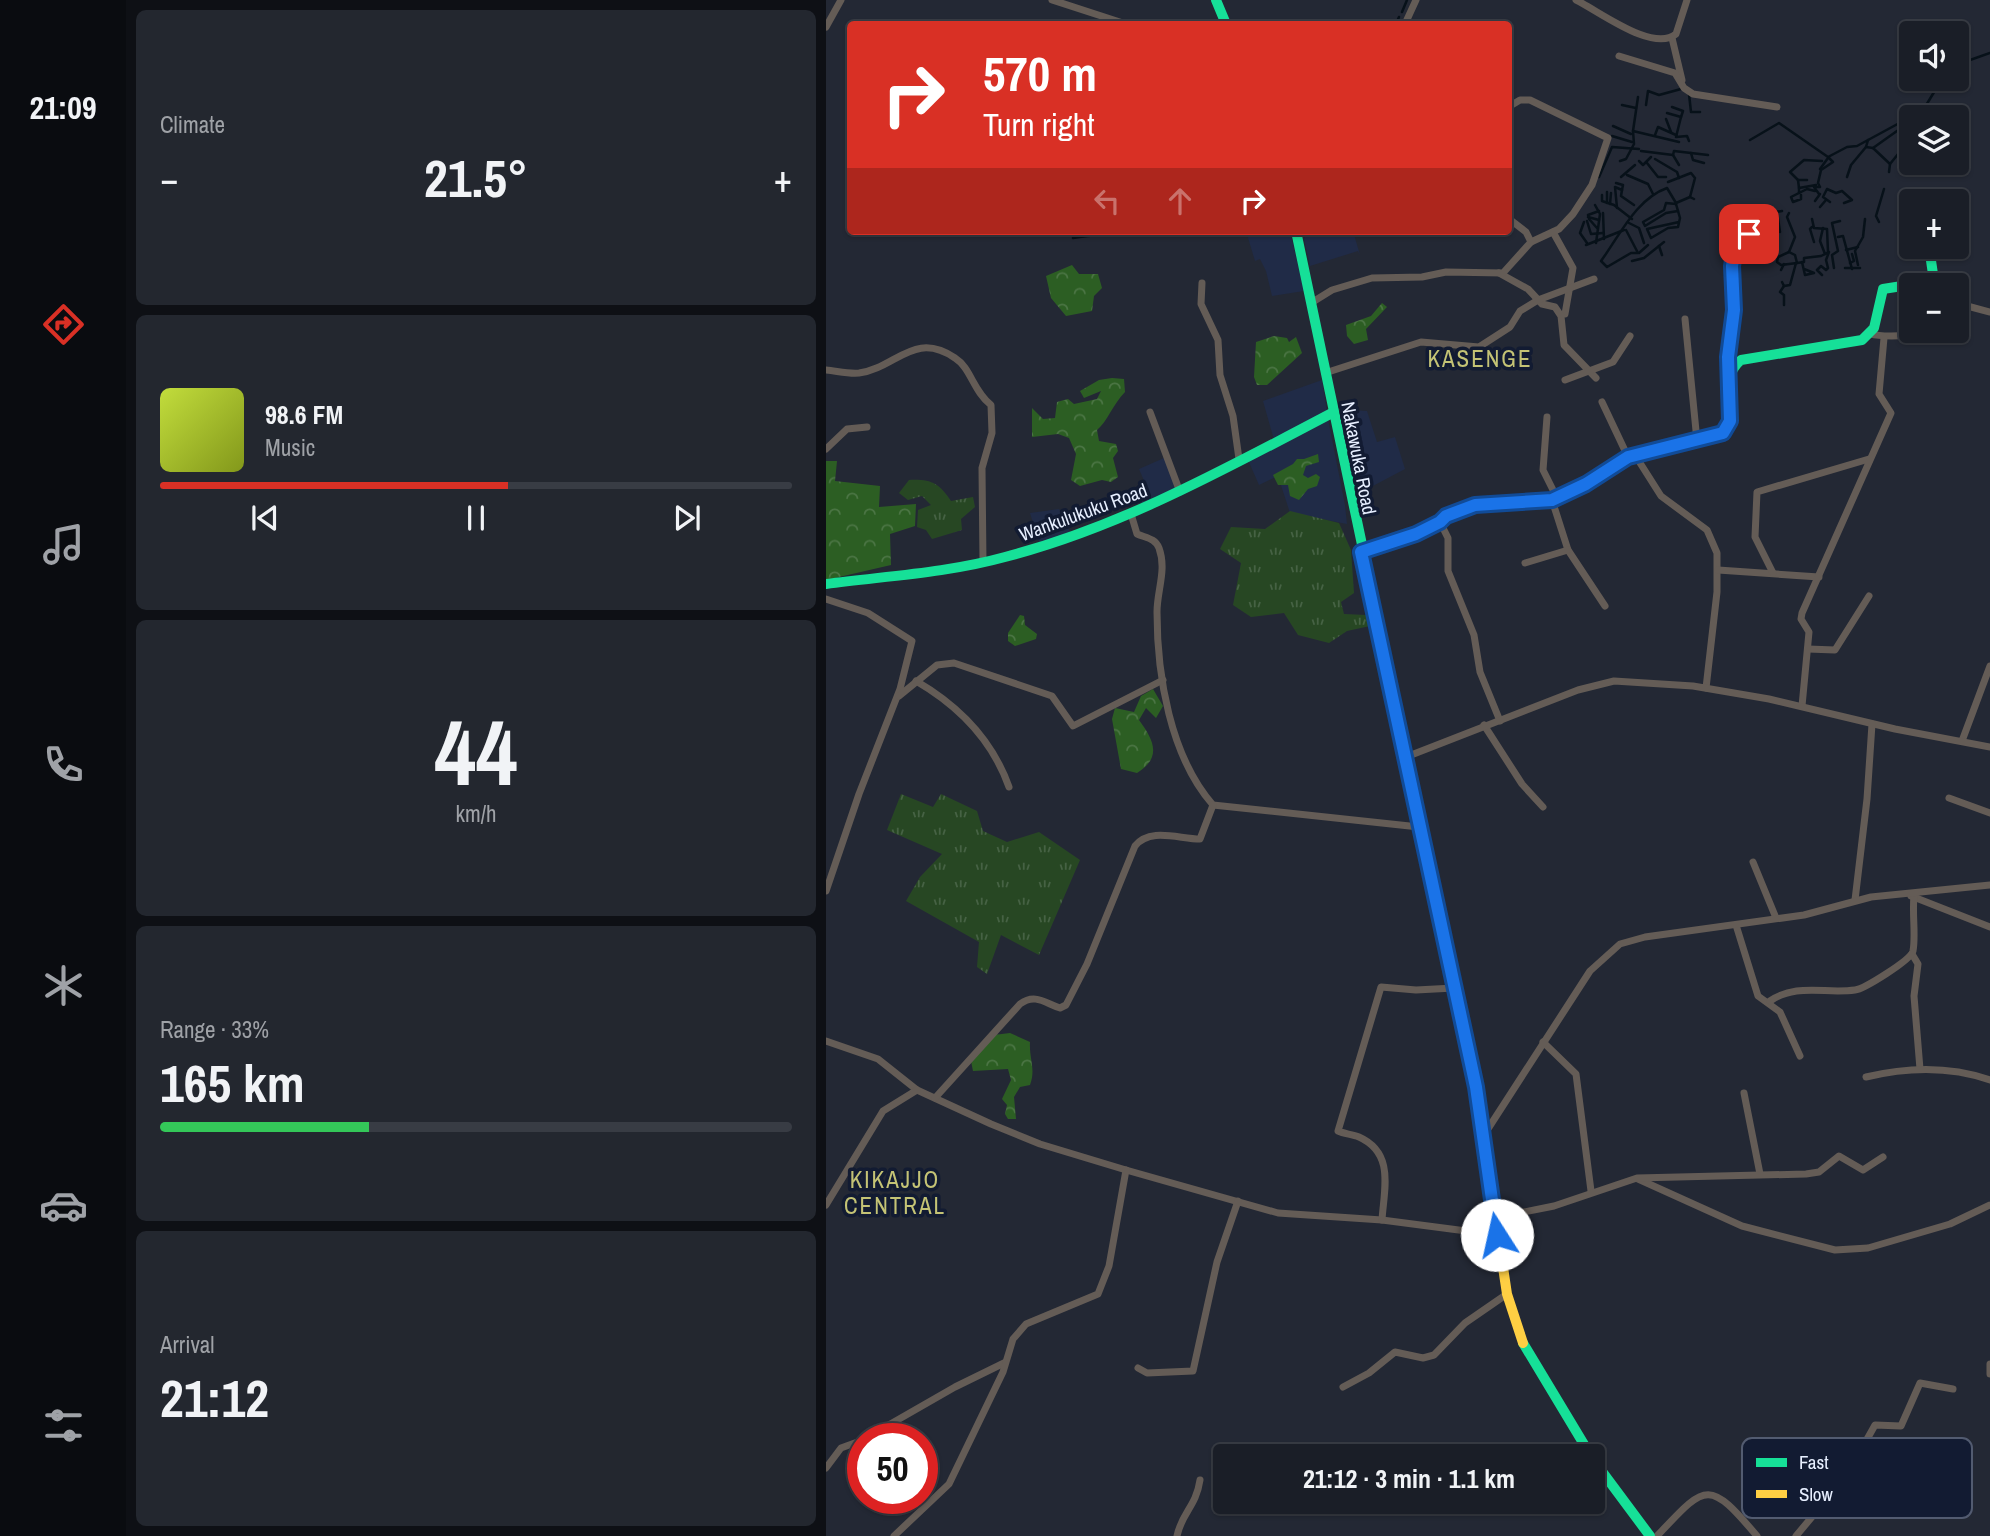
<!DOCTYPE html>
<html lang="en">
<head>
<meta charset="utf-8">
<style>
	body { margin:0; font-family:"Archivo Narrow",sans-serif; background:#23272f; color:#f1f3f6; height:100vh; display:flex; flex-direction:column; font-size:26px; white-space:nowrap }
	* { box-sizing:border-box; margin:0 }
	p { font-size:23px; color:#9fa2a7 }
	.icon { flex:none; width:38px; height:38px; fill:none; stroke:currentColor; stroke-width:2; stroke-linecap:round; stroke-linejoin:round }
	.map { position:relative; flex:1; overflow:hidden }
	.sheet { display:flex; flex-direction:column; gap:10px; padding:10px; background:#0e1015; width:700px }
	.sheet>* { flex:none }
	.hud { position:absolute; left:21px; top:21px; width:665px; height:214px; border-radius:7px; box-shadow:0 2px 5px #0004,0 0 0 2px #383c44; background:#d93025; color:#fff; overflow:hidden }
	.tools { position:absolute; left:1073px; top:21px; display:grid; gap:14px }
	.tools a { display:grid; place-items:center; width:70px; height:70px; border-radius:7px; background:#1a1e27; box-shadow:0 2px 5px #0004,0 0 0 2px #383c44; font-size:35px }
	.speed { position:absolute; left:21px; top:1423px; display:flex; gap:14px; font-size:35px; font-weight:700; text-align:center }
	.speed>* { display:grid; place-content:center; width:91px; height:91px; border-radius:50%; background:#1a1e27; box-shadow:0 2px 5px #0004,0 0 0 2px #383c44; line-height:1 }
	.speed .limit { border:10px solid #d22; background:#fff; color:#111 }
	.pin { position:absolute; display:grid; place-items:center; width:60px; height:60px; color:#fff; margin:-30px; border-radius:14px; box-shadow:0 4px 10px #0006 }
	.me { position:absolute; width:77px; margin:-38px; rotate:350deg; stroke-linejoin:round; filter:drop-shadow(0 0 5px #0008) }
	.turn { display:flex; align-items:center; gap:24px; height:147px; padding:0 21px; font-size:32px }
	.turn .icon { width:91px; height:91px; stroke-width:2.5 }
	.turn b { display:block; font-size:49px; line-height:60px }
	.lanes { display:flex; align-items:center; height:66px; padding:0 21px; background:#0003; justify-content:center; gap:35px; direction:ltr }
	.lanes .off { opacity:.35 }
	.big { font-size:52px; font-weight:800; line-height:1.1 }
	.sheet .tile { flex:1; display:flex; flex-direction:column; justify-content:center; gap:10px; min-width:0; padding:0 24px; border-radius:10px; background:#23272f }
	.sheet .dial { align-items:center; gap:0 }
	.dial b { font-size:91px; line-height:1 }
	.song { display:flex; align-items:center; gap:21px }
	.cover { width:84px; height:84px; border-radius:10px; background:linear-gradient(135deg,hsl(70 70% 55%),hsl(70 70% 35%)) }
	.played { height:7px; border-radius:4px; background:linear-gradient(90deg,#d93025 55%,#383c44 55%) }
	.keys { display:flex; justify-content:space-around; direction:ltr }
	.heat { display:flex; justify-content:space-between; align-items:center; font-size:38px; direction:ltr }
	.charge { height:10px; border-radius:5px; background:linear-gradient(90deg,#34c759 33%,#383c44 0) }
	.trip { position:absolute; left:387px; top:1444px; width:392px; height:70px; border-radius:7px; background:#1a1e27; box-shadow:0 2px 5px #0004,0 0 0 2px #383c44; font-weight:800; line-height:70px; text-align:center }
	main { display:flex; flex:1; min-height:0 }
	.dock { display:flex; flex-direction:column; width:126px; justify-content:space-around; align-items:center; background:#0a0c10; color:#9fa2a7 }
	.dock .icon { width:49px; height:49px }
	.dock .on { color:#d93025 }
	.dock b { font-size:32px; color:#f1f3f6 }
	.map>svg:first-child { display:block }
	.built { fill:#202b47 }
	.grass { fill:url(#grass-tufts) }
	.forest { fill:url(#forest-crowns) }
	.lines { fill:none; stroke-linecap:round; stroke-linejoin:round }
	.stream { stroke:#071119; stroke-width:2.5 }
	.street { stroke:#645c56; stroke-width:7 }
	.fast { stroke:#16e098; stroke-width:10 }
	.slow { stroke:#ffcf43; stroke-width:10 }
	.route-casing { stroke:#114b97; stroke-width:18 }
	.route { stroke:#1a73e8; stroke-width:12 }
	.labels { text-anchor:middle; stroke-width:7; stroke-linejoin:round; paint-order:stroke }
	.street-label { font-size:19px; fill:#e7efff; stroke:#121b32 }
	.quarter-label { font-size:23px; letter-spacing:2px; fill:#c4c375; stroke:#121b32 }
	.key { fill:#121b32; stroke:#525b70; stroke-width:2 }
	.key-label { font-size:19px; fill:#e7efff }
</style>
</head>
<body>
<main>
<nav class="dock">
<b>21:09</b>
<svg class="icon on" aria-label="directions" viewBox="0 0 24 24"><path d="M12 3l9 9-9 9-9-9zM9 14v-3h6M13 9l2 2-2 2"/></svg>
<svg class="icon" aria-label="music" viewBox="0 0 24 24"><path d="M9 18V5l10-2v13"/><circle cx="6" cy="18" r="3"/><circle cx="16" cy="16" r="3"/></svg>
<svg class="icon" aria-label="phone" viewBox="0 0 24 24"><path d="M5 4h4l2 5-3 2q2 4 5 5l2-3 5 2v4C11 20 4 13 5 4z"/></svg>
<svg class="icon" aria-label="climate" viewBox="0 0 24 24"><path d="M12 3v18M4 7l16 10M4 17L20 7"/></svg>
<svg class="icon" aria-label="car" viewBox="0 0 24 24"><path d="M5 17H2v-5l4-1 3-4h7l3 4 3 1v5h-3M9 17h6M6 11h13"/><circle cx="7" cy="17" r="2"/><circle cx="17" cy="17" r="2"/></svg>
<svg class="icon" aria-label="filters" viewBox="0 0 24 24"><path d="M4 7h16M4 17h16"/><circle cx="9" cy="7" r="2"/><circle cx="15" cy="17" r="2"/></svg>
</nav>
<section class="sheet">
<div class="tile"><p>Climate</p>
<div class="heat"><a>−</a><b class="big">21.5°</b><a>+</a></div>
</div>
<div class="tile">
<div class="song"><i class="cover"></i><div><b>98.6 FM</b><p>Music</p></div></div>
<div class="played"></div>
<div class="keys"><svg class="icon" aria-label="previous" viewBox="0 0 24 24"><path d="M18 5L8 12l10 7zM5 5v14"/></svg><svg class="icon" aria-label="pause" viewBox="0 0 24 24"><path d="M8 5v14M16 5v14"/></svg><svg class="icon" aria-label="next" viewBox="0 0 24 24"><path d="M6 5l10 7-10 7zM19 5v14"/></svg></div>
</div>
<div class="tile dial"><b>44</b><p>km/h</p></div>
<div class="tile"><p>Range · 33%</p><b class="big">165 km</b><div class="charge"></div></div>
<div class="tile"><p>Arrival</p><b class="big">21:12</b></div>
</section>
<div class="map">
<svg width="1164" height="1536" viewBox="0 0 1164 1536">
	<defs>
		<pattern id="grass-tufts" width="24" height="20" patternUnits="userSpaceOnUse" patternTransform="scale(1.75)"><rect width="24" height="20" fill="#274723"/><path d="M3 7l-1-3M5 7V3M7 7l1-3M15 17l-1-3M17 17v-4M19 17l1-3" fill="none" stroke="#466244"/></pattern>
		<pattern id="forest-crowns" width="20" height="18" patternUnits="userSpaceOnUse" patternTransform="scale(1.75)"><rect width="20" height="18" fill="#2c5e23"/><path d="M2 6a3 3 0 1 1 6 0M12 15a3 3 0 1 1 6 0" fill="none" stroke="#4b7544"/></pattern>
	</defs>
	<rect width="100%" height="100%" fill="#232834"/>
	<!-- built -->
	<g class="built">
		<path d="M420,231H464L478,291L446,296L440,271L434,259L429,261Z"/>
		<path d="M481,231H527L534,255L532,251L484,266L478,239Z"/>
		<path d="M496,380L501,412L448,440L437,401Z"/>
		<path d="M524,410L541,411L551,442L569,437L579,469L528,496L511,423Z"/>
		<path d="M502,419L519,505L521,524L464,513L452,476L433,485L422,460Z"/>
		<path d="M338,458L352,487L316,505L309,489L319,483L313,469Z"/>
		<path d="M233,509L244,532L214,545L204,513Z"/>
	</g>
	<!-- grass -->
	<g class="grass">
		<path d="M83,480C105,479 113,483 125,501L147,497L149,507L135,519L136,530L106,539L100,530L91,527L92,510L105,505L96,496L82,500L73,493Z"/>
		<path d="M464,511L513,523L525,550L528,593L515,602L518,614L540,615L544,626L521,631L503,643L472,635L458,613L425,617L407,605L415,563L394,549L405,527L439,529Z"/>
		<path d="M75,794L107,807L115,794L151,811L157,831L181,842L213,832L254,860L213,955L175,935L161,974L151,967L153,942L80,901L94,877L116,854L61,830Z"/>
	</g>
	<!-- forest -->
	<g class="forest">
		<path d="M246,265L253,274H272L276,288L268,296L266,311L240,316L225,298L220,276Z"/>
		<path d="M556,303L561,307L540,329L542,340L528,344L521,336L520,325L545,316Z"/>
		<path d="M448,336L461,338L463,342L470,337L476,353L441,385H431L428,377L430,342Z"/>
		<path d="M286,378L298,379L299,392C287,404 281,422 271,430L273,441L290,444L292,451L287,458L292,477L285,482L276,480L254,486L245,480L250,454L243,438L232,434L206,437V408L217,419L229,418L231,402L242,399L248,404L271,399L275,391L258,398L254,391L273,380Z"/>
		<path d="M492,454L493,462L480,466L477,475L482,478L490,474L494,477L491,486L482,489L473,500L464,496L462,485H452L447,475L467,464L471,459H478Z"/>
		<path d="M0,461H11L9,481L54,486L53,507L90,504L89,526L64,534L65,565L0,580Z"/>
		<path d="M194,615L198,616L199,625L211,634L210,639L189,646L182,641V633Z"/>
		<path d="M327,689L337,706L330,718L320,708L313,720C327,739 337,757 311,773L295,769L286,719L289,708L308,712L315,696Z"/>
		<path d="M184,1033L204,1042C203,1059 210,1069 204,1085L194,1087L188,1097L190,1119H182L179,1114L181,1105L176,1099L185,1080L182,1069L147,1071L145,1061L168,1035Z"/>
	</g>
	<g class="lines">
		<!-- stream -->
		<g class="stream">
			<path d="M576,12L581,0"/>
			<path d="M570,24L573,17"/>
			<path d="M1130,65L1164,53"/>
			<path d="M1077,82L1087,79"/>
			<path d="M863,94L865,112H874"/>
			<path d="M796,105L810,108"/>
			<path d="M820,105L822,91L833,95L855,89"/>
			<path d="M846,107L857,111L855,117"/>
			<path d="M841,113L855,117L850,137L861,136L863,141"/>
			<path d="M840,119L845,132"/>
			<path d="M787,126L805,134"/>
			<path d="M807,131L812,97"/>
			<path d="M829,135L832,127L850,135"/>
			<path d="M786,136L806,142"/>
			<path d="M924,140L953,123L1002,157L1021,147L1031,146L1090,114L1099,107L1116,79"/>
			<path d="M1042,140L1040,147L1047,148L1085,121"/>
			<path d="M1047,148L1064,164L1063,172"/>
			<path d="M815,151L847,155L853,165"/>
			<path d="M847,155L848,151L865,153"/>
			<path d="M829,159L851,172L853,178"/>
			<path d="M794,161L800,159L808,144L807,131L853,142"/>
			<path d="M813,161L817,165L825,157"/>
			<path d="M821,163L832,177H840"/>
			<path d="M878,163L867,160L865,153L882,155"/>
			<path d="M1064,164L1085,138"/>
			<path d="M994,169L1002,158"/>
			<path d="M801,175L822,184L827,194"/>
			<path d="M773,177L786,147L813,149"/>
			<path d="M795,177L809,165"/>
			<path d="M1021,177L1025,165L1040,147"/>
			<path d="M972,180L964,172L978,160L996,161"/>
			<path d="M842,182L865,173L869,178L864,197"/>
			<path d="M790,183L797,185L796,190"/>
			<path d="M973,188L972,180H981"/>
			<path d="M781,192V203"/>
			<path d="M973,193V188L990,185"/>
			<path d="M993,194L988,187H994L992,183L995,170L1007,162L1003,158"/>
			<path d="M776,195V201L788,205L806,219"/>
			<path d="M975,195V199L967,202L965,197L981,189L989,191"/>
			<path d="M989,201L994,194"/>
			<path d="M1004,202L997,197L1001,189L1010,193L1016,191L1026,200L1018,203"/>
			<path d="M784,204L785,193"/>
			<path d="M850,204L854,218L852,227L842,228L825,238L821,229L853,222"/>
			<path d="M850,204L840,203L838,210L817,222L819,226L840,213L852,211"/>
			<path d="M769,205L774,214L770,243"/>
			<path d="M994,207L1000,200"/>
			<path d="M791,208L789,187L796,190L795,196L808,205"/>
			<path d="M951,212L954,232"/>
			<path d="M777,213L778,239"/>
			<path d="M963,213L961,217L969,237L963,252L952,257L951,262L955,265L971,263"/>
			<path d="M762,215L773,211"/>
			<path d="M762,217L773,220"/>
			<path d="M944,218V226L938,228L931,242L927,239L926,216L956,211"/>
			<path d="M763,219L771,228"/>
			<path d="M986,219L988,228L1001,229L1002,252"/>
			<path d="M761,221L765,234L777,233"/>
			<path d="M758,222L754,233L761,243"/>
			<path d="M1053,222L1050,216L1058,189"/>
			<path d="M803,223L813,228L818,243"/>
			<path d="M928,225L938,217"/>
			<path d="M986,227L984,229L988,242"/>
			<path d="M997,228L994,241L999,254"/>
			<path d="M322,231H353"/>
			<path d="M1012,237L1017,236L1026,269"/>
			<path d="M247,238C271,234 293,235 316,231"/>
			<path d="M760,245L798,230"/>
			<path d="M833,246L836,255"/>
			<path d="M1020,250L1032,247"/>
			<path d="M963,252L969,255L971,263L978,262V258L995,256L1003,252L1000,260L1002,268L1000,270L995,266L991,270L996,275"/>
			<path d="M813,253L822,245"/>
			<path d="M775,261C794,235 810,199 841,188L850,203L864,197L868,199"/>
			<path d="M806,261L818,258L838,242"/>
			<path d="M776,262L781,267L805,253H812L800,230"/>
			<path d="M976,262L979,275L988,273L978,269"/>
			<path d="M1024,263L1028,261L1026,254"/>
			<path d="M1032,265L1029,251L1037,237L1039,219"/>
			<path d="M1008,268L1006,255L1012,251L1006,223L1014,221"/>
			<path d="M1019,268H1034"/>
			<path d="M955,270L958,264"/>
			<path d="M956,282L958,286L954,292L958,295V305"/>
			<path d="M958,286L964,285L970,263"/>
		</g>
		<!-- street -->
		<g class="street">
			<path d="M226,0L300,24"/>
			<path d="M750,0C773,11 827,53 850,34L861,0"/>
			<path d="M579,24L590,0"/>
			<path d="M0,27L15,0"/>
			<path d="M846,38L856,80"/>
			<path d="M793,56L849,73L858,88L867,94L951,107"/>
			<path d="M682,218L700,232L705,242"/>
			<path d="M727,232L747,268L739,314"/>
			<path d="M673,273L702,289L716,304L729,307L735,316L738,345L770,378"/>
			<path d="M376,283L375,304L392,340L394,375L407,416L413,459"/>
			<path d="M485,303L506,290L546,278L596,277L620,272L677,273L705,242L733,229L747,214L766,185L782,138L704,100H694L684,106"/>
			<path d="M1130,303L1164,312"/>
			<path d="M859,319L871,441"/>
			<path d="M1045,334C1057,338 1105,335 1118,331"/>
			<path d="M0,370C11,371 22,374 33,373C70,368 88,330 129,358C145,368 147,391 165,405L166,433L156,468L157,562"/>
			<path d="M902,372L908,310L907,250L911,238L923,234"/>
			<path d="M499,373L595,342L653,347L684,327L694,311L712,300L768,279"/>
			<path d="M739,380L787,362L804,336"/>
			<path d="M776,402L802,457"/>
			<path d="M324,412L354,492"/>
			<path d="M721,417L717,470L731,498"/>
			<path d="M0,449L21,429L41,427"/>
			<path d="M809,455L835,496L881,530L891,553V592L880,688"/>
			<path d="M726,500L742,550L779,606"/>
			<path d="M305,514L311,534C320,538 329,538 333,548C341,570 331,590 331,612C331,675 344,756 387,805L593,827"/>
			<path d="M614,522L622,538V571L648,635L654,672L674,721"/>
			<path d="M699,563L742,550"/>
			<path d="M892,570L993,577"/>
			<path d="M947,573L929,537L931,492L1043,459"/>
			<path d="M0,599L42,613L86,641L74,689L33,794L0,891"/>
			<path d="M982,649L1009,650L1043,596"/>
			<path d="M90,681C133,706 166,739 183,787"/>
			<path d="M73,696L111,665L128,663L226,696L247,726L337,680"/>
			<path d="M976,706L983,632L975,619L976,613L1065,413L1053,394L1058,338"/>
			<path d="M658,725L696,784L717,807"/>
			<path d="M1136,741L1164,666"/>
			<path d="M580,757L752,690L788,681L867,686L943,699L1069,729L1164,747"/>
			<path d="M1123,798L1164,813"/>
			<path d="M927,862L950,918"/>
			<path d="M1085,896L1164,927"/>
			<path d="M1029,900L1041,799L1046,724"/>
			<path d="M910,925L932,996L954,1012L974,1056"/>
			<path d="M1086,954L1092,964L1088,996L1094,1069"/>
			<path d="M944,1001C970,983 999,994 1029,990C1038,989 1085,960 1087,951C1090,935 1086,914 1088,896"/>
			<path d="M0,1041L52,1059L91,1090L165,1124L214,1144L300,1170L452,1213L556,1220L671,1235"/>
			<path d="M717,1042L750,1074L765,1191"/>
			<path d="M1040,1077C1082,1067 1124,1066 1164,1080"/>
			<path d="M918,1093L934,1174"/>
			<path d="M109,1098L194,1004C209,993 219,1003 234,1008L240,1005L261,964L309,846C324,827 353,839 374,839L387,805"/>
			<path d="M658,1135L764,971L794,944L819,937L978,915L1045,897L1164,885"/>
			<path d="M812,1179L916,1226L1009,1250L1042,1248L1124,1224L1164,1205"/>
			<path d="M0,1205L57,1111L91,1090"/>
			<path d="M668,1218L728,1206L811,1178L980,1174L993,1172L1013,1156L1037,1170L1057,1157"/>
			<path d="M556,1220C558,1189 569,1153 533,1137C526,1134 518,1134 512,1131L555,987L590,990L628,988"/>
			<path d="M1164,1364V1374"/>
			<path d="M312,1368L321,1373L367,1371L391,1262L412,1201"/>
			<path d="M517,1387L543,1373L569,1352L597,1358L608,1355L639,1323L681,1294"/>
			<path d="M40,1438L129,1387L178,1363"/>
			<path d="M0,1468L15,1448L37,1440"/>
			<path d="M68,1536L123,1484L177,1372L187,1339L200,1324L272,1294L283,1266L300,1170"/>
			<path d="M351,1536C356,1512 370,1507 374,1480"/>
			<path d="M831,1536C880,1484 882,1478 931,1536"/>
			<path d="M970,1536L1021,1475L1049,1425L1075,1426L1094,1383L1127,1389"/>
		</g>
		<!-- fast -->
		<g class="fast">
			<path d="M390,0L400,24"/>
			<path d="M470,231L611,901"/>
			<path d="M535,552L590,534L614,522L619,516L649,505L726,500L760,484L802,457L897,433C910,409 892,379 915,360L1036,340L1048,328L1057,289L1108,281L1103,247"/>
			<path d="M0,584C60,576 121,573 179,557C295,527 401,468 506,413"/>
			<path d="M697,1343L765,1456"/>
			<path d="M766,1458L824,1536"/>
		</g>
		<!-- slow -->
		<path class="slow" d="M611,901L650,1087L681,1294L697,1343"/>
	</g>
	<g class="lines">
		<!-- route casing -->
		<g class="route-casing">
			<path id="route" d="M671,1235L650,1087L535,552L590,534L614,522L620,516L649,505L726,500L760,484L802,457L897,433L904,421L902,357L908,310L906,266L911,238L923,234"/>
		</g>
		<!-- route -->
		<use href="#route" class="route"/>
	</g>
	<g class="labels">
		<!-- street labels -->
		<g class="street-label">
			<text transform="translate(533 458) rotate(79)" y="7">Nakawuka Road</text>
			<text transform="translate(257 512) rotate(-20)" y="7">Wankulukuku Road</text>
		</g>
		<!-- quarter labels -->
		<g class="quarter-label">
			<text x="654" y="367">KASENGE</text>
			<text x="69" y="1188">KIKAJJO<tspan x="69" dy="26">CENTRAL</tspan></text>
		</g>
	</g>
	<!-- legend -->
	<rect x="916" y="1438" width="230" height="80" rx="10" class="key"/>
	<rect x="930" y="1458" width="31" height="9" fill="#16e098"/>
	<rect x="930" y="1490" width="31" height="8" fill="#ffcf43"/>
	<g class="key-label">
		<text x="973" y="1469">Fast</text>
		<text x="973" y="1501">Slow</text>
	</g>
</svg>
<div class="tools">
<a><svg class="icon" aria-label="sound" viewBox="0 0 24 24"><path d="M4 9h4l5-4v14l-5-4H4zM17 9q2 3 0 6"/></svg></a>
<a><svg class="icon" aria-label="layers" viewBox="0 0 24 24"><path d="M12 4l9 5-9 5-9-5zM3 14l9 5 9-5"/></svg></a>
<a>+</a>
<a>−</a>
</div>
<div class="speed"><div class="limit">50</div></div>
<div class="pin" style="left:923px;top:234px;background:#d93025"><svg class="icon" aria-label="arrive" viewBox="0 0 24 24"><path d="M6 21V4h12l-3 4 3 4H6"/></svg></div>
<svg class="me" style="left:671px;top:1235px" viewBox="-20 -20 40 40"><circle r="19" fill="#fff"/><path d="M0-13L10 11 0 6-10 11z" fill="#1a73e8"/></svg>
<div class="trip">21:12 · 3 min · 1.1 km</div>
<div class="hud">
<div class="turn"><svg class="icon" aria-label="right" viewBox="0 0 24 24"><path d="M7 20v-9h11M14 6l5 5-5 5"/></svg><div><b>570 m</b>Turn right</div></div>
<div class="lanes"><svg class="icon off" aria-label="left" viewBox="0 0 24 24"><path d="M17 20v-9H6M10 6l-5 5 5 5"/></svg><svg class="icon off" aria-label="ahead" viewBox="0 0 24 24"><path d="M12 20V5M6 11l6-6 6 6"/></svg><svg class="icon" aria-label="right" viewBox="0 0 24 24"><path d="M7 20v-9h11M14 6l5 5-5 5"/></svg></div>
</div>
</div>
</main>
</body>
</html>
